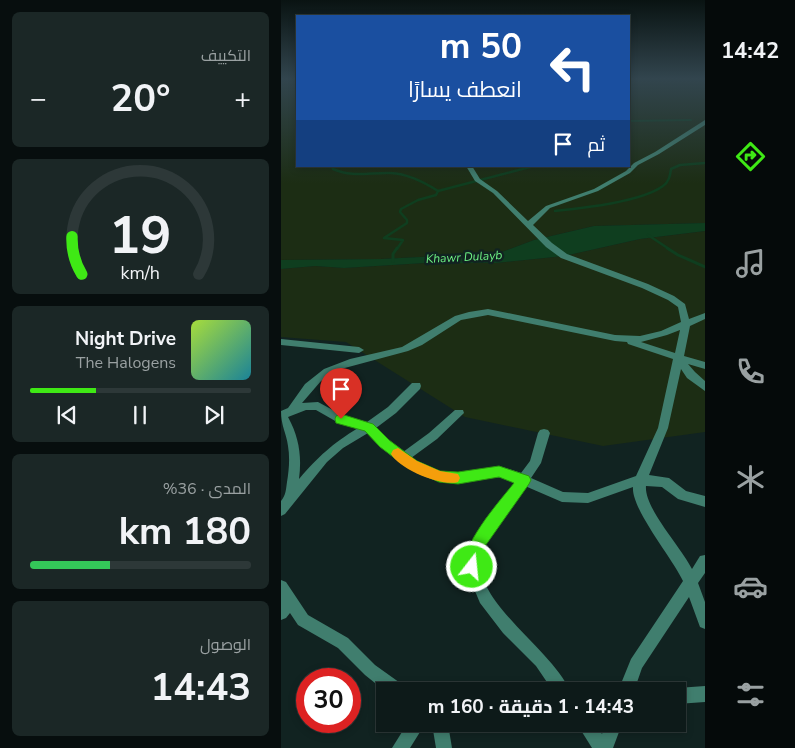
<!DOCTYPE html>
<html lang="ar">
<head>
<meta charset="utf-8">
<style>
	body { margin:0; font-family:"Nunito Sans",Cairo,sans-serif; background:#1b2726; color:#f1f3f6; direction:rtl; height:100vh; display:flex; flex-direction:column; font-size:19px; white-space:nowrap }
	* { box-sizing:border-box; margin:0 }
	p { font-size:16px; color:#9aa1a2 }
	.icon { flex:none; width:28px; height:28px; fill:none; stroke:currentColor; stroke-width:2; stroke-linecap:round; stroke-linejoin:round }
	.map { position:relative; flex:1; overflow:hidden; direction:ltr }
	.drawer { display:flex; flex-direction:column; gap:12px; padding:12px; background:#070e0e; width:281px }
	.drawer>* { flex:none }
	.hud { position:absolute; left:15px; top:15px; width:334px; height:152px; border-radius:0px; box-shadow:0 2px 8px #0003,0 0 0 1px #2d3838; direction:rtl; background:#1a4fa0; color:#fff; overflow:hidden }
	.speed { position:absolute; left:15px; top:668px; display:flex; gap:10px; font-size:25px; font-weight:700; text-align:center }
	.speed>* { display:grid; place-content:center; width:65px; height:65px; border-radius:50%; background:#0d1a19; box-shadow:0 2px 8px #0003,0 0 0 1px #2d3838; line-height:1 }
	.speed .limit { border:8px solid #d22; background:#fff; color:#111 }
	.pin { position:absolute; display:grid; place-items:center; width:42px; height:42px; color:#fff; margin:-51px -21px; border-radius:50% 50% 50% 0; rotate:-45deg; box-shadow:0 0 5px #0007 }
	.pin .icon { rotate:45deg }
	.me { position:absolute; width:55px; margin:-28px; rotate:16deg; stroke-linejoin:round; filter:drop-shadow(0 0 4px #0008) }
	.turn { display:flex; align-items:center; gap:18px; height:105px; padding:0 25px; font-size:22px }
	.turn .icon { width:65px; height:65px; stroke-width:2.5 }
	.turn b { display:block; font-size:35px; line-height:42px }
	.then { display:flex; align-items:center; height:48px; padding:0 25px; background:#0003; gap:10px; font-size:19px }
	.big { font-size:38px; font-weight:700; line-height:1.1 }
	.drawer .widget { flex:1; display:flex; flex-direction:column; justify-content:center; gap:8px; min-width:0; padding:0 18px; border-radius:8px; background:#1b2726 }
	.drawer .dial { align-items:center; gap:0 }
	.dial svg { height:130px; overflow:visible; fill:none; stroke:#2d3838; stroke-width:7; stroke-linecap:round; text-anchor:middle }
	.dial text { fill:#f1f3f6; stroke:none }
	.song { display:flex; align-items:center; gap:15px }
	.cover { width:60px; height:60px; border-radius:8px; background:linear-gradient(135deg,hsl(80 70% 55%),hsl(190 70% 35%)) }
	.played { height:5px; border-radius:2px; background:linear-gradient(90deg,#3fe915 30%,#2d3838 30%) }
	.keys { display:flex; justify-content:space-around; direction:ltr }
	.heat { display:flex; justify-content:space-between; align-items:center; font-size:28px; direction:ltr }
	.charge { height:8px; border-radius:4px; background:linear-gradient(90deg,#34c759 36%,#2d3838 0) }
	.trip { position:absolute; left:95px; top:682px; width:310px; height:50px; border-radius:0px; background:#0d1a19; box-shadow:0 2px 8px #0003,0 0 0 1px #2d3838; font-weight:700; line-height:50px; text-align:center; direction:rtl }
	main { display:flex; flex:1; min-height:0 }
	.tabs { display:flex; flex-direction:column; width:90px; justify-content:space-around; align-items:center; background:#050a0a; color:#9aa1a2 }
	.tabs .icon { width:35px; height:35px }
	.tabs .active { color:#3fe915 }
	.tabs b { font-size:22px; color:#f1f3f6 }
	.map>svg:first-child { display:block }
	.green { fill:#1c2d14 }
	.water { fill:#0f3e1f }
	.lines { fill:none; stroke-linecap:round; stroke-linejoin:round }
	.stream-far2 { stroke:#0f3e1f; stroke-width:2 }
	.stream-far1 { stroke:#0f3e1f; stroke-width:2.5 }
	.stream { stroke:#0f3e1f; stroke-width:3 }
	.street { fill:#407e6e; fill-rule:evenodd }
	.route { fill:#3fe915; stroke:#29970e }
	.slow { fill:#f59e0b }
	.labels { text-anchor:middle; stroke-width:5; stroke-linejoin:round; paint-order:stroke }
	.far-water-label { font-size:12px; font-style:italic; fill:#6ef284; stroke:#112321 }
</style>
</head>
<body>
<main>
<nav class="tabs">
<b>14:42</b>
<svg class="icon active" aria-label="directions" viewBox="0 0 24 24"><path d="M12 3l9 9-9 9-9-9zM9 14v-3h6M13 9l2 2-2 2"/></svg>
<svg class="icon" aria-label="music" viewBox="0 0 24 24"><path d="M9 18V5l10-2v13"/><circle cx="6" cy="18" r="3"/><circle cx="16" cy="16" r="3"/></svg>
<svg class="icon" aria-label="phone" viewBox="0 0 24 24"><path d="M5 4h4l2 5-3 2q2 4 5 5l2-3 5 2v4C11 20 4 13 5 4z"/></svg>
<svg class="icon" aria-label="climate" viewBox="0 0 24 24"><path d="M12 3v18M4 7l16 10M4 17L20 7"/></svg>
<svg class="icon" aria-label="car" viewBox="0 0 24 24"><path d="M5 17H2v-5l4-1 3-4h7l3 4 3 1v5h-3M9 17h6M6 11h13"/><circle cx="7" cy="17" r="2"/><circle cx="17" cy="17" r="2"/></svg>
<svg class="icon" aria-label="filters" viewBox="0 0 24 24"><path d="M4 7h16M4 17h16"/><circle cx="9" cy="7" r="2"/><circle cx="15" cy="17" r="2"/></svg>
</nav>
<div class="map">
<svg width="424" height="748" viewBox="0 0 424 748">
	<rect width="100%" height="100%" fill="#112321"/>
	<!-- green -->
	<g class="green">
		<path d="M0,78H16V166H348V78H424V223L313,226L253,240L218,253L100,259L0,260Z"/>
		<path d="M424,231V432L322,446L184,417L65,342L0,337V269L34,266L63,268L144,263H215L283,256L359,239Z"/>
	</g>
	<!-- water -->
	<path class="water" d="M424,223V231L359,239L283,256L215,263H144L63,268L34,266L0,269V260L100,259L218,253L253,240L313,226Z"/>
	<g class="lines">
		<!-- stream-far2 -->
		<path class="stream-far2" d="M348,121L410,120"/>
		<!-- stream-far1 -->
		<g class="stream-far1">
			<path d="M51,166L52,169C72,178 89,172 110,173C127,174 143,182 157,191L155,195L137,200L120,209L119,212L126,220V223L103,238L122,240L116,249"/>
			<path d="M157,191L253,166"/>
			<path d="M274,211C302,208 360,202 382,186C388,182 389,176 390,169L399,165L424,163"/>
			<path d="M367,235L388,249"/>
		</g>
		<!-- stream -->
		<g class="stream">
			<path d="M386,248L397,255L424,267"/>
			<path d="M112,261V254L116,248"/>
		</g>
		<!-- street -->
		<g class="street">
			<path d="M424,120V125L378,154L357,165L349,173L317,191L269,208L252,225L271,243L286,254L367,284L393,296L404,304L408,319L424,313V319L409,326L403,356L424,362V369L407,364L414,372L424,381V391L406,378L400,369L387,428L368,475L388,478L405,491L424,496V507L397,499L381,487L365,486C363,508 400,547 411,569L419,556L424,555V573L417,583L424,602V629L419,627L408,597L361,668L353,691H337L350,659L402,581C392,559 350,509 352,487L307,503L281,502L244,486C234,501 224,516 214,530C209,536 203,543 201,550C185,598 271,648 289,691H272L255,666L222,633L199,603L184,567L190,542L234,482C211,471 199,483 177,483C141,484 109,458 87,433L62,448L46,462L4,514L0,516V501C5,495 5,489 6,482C8,470 9,458 7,446C5,432 0,426 0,411L7,408L24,384L43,369L69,359L121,347L174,316L188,312L207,309L334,335L359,336L380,331L400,322L397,307L387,300L361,288L280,258L265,247L212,193L194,181L185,166H191L199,179L216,191L247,221L265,206L313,189L345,171L353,163L374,152ZM207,315L334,341L346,342L347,344L392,359L377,428L355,476L307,493L282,492L250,478L260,463L269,433L267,430L263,429L259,430L257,433L249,461L240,473L218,466L177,473L159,471L130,458L156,439L183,413L182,410H174L148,433L122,452L107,441L95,428L115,413L139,389L140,386L139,383H131L107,407L86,422L63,416L37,402L21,403L40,381L60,369L127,351L141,345L180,320ZM399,330L394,353L360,342L386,335ZM25,410H35L56,422L77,428C51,444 38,456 18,479C21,456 18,437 7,417Z"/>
			<path d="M0,339L78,347L83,350L78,353L0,345Z"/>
			<path d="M0,580L5,582L27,615L67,638L94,665L122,685L124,691H104L84,675L57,648L17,625L9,613L5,618L0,620Z"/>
			<path d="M424,686V702L396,704V691H390L396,688Z"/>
			<path d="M126,724H144L129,748H111Z"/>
			<path d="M151,724H167L171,748H155Z"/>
			<path d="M296,724H314L321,734L325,724H341L332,748H311Z"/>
		</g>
	</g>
	<!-- sky -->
	<linearGradient id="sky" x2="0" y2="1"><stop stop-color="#091312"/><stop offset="0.43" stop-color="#32454e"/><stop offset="1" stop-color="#32454e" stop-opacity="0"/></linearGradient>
	<rect width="424" height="183" fill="url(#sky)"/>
	<!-- route -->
	<path class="route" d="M60,414L92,424L108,440L136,461L159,471L177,472L218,466L248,476L250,480L248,484L202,549L196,572L191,575L185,572C175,549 219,501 233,483L218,477L177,484L158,482L127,468L99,447L84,431L55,423L54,419L55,416Z"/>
	<!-- slow -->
	<path class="slow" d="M117,448L136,461L159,471L177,474L179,478L177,482C161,487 118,469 110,454L112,450Z"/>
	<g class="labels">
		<!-- far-water labels -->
		<g class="far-water-label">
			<text transform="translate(183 257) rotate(-3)" y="4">Khawr Dulayb</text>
		</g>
	</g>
</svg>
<div class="speed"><div class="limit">30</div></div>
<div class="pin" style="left:60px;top:419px;background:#d93025"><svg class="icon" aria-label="arrive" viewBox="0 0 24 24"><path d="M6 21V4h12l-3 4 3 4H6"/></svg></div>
<svg class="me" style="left:191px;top:567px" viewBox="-20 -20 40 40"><circle r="17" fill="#3fe915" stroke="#fff" stroke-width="3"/><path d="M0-11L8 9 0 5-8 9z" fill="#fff"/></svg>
<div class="trip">14:43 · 1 دقيقة · 160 m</div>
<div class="hud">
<div class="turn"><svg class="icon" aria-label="left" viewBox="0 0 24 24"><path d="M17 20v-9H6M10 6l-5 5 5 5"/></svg><div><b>50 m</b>انعطف يسارًا</div></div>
<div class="then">ثم<svg class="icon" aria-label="arrive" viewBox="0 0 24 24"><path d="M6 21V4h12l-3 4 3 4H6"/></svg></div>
</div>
</div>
<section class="drawer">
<div class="widget"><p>التكييف</p>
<div class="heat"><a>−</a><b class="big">20°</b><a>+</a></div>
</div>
<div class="widget dial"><svg viewBox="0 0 100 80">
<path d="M14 69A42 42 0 1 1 86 69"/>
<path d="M14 69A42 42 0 0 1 8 46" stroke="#3fe915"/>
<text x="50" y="56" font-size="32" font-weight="700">19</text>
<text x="50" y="72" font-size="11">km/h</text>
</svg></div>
<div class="widget">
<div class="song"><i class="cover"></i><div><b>Night Drive</b><p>The Halogens</p></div></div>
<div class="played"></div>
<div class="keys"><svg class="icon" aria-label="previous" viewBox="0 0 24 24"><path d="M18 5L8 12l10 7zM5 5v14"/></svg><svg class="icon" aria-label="pause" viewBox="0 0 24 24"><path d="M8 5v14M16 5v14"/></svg><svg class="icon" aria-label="next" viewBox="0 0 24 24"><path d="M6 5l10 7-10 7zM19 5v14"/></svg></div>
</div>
<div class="widget"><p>المدى · 36%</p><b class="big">180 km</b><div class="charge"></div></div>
<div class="widget"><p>الوصول</p><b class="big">14:43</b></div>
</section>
</main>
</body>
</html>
